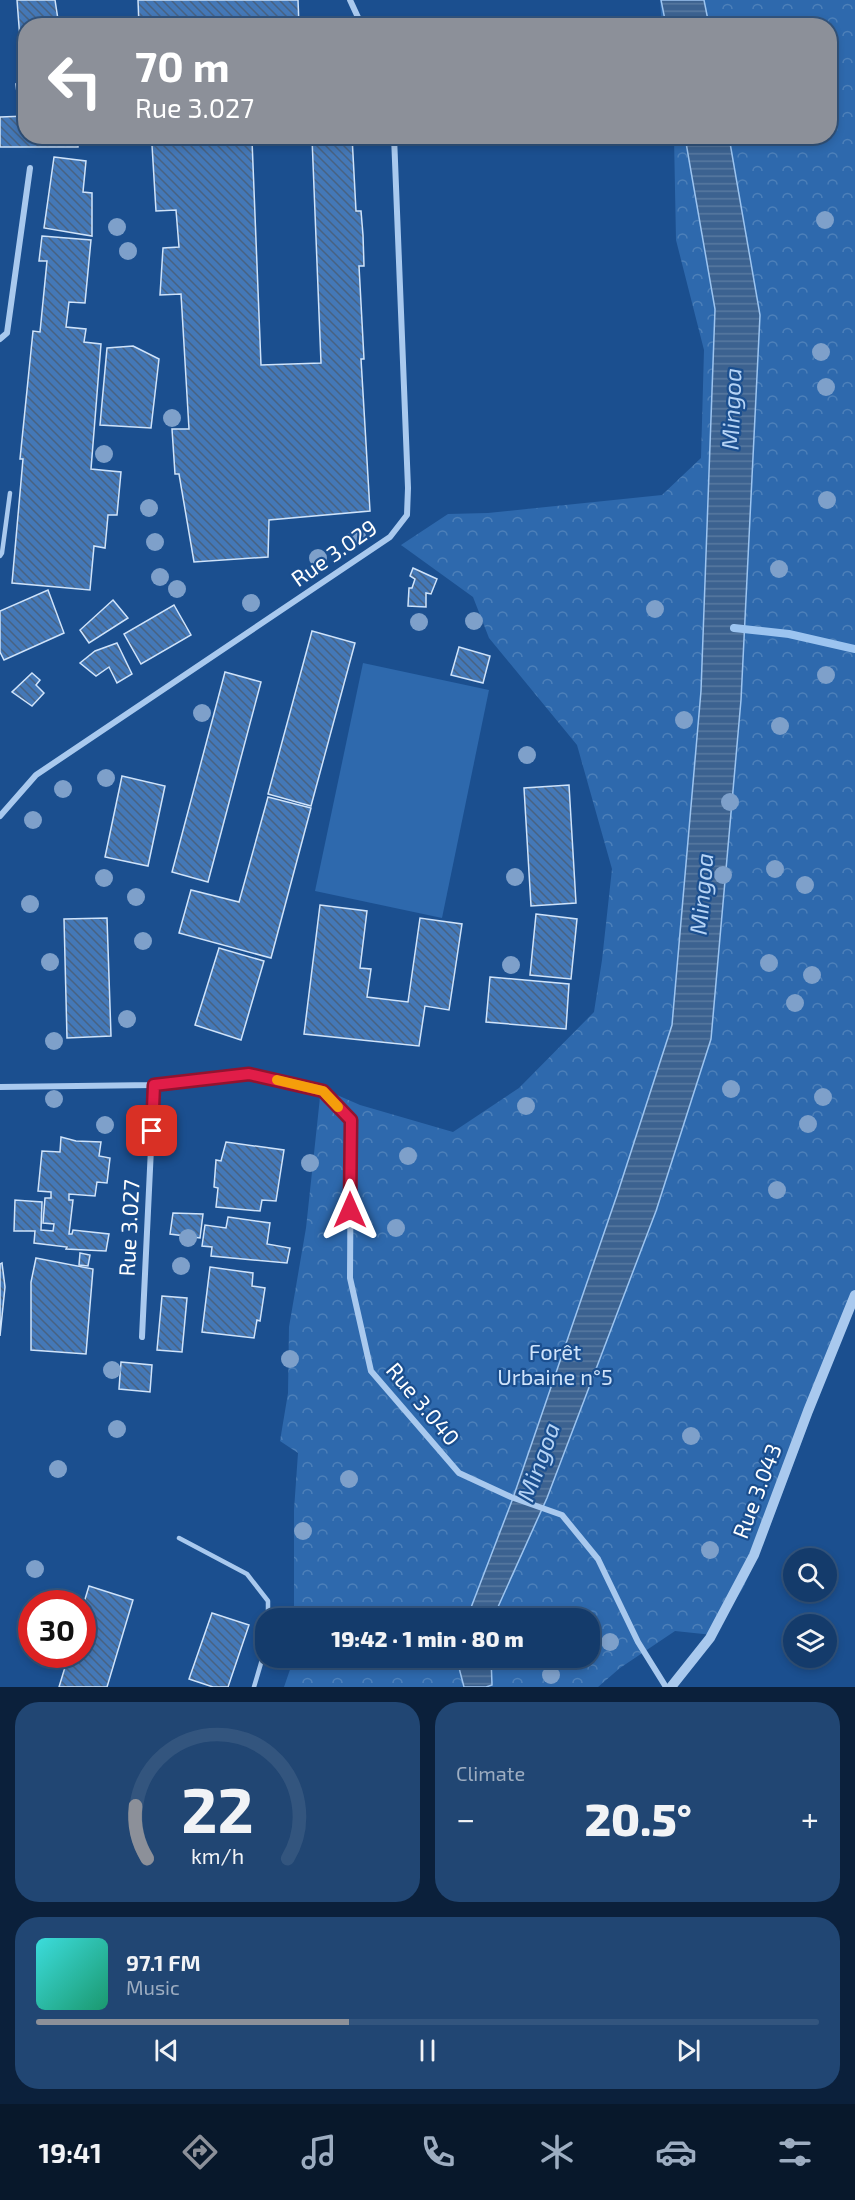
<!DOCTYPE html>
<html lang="en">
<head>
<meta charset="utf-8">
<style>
	body { margin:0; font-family:"Exo 2",sans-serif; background:#214673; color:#f1f3f6; height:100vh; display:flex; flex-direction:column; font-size:22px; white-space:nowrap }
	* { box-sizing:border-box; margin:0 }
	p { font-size:20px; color:#9dadc1 }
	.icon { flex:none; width:33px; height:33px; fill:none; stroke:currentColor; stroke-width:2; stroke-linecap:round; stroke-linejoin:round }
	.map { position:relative; height:1687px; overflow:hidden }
	.panel { display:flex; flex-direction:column; gap:15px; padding:15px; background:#0b203b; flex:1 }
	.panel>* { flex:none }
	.banner { position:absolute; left:18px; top:18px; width:819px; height:126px; border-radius:24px; box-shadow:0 3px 9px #0003,0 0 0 2px #33557e; background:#8c9099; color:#fff; overflow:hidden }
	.fabs { position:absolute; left:783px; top:1548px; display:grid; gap:12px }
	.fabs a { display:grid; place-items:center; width:54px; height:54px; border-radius:50%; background:#143b6b; box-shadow:0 3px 9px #0003,0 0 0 2px #33557e; font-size:30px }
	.speed { position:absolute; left:18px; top:1590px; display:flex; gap:12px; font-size:30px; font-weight:700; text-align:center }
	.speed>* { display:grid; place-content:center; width:78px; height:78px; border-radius:50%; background:#143b6b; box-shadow:0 3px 9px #0003,0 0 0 2px #33557e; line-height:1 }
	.speed .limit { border:9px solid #d22; background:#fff; color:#111 }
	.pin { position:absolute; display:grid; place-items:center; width:51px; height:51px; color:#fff; margin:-26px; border-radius:12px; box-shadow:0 3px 9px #0006 }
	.me { position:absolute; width:66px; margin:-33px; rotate:0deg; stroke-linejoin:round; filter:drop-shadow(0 0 4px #0008) }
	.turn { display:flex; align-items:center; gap:21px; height:126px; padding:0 18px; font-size:27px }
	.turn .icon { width:78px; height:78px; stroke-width:2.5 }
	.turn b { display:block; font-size:42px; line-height:51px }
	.big { font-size:45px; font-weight:800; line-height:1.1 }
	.panel .card { flex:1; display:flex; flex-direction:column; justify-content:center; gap:9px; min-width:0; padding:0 21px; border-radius:24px; background:#214673 }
	.panel .dial { align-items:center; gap:0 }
	.dial svg { height:156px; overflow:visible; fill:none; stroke:#33557e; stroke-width:7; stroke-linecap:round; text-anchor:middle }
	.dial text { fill:#f1f3f6; stroke:none }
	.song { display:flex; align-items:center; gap:18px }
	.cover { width:72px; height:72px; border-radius:9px; background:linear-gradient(135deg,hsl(180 70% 55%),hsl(160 70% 35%)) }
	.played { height:6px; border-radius:3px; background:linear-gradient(90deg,#8c9099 40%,#33557e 40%) }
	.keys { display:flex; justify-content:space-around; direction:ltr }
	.heat { display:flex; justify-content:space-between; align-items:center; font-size:33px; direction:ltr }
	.panel .tiles { flex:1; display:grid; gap:15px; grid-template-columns:1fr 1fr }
	.card:last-child { grid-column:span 2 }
	.trip { position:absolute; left:255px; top:1608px; width:345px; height:60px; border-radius:24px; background:#143b6b; box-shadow:0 3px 9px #0003,0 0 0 2px #33557e; font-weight:800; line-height:60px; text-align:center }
	.dock { display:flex; height:96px; justify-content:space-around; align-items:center; background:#08182b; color:#9dadc1 }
	.dock .icon { width:42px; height:42px }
	.dock .current { color:#8c9099 }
	.dock b { font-size:27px; color:#f1f3f6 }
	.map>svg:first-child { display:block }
	.grass { fill:#2e69ad }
	.forest { fill:url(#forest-crowns) }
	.water { fill:url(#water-rules); stroke:#9cc4f0; stroke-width:1.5 }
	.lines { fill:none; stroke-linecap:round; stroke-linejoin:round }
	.stream { stroke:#9cc4f0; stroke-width:8 }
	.building { fill:url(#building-back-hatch); stroke:#cfe3fa; stroke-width:1.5; fill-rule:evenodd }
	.service { stroke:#a9c9ee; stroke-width:4.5 }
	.minor { stroke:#a9c9ee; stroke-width:6 }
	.tertiary { stroke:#a9c9ee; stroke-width:10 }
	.tree { fill:#7ea0ca }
	.route-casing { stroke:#92132f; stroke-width:15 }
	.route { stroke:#e11d48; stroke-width:10 }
	.slow { stroke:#f59e0b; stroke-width:10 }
	.labels { text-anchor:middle; stroke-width:4.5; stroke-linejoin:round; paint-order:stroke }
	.street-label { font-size:22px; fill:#fff; stroke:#1b4f8f }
	.park-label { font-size:22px; fill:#cfe3fa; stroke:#1b4f8f }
	.water-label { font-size:24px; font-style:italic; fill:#b5d3f5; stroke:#1b4f8f }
</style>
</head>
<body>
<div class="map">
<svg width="855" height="1687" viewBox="0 0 855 1687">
	<defs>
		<pattern id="forest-crowns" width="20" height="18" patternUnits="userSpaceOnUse" patternTransform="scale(1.5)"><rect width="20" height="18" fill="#2e69ad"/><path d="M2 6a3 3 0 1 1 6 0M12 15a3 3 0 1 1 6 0" fill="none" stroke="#4d80b9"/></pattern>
		<pattern id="water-rules" width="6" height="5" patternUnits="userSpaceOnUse" patternTransform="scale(1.5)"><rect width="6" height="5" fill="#3c6290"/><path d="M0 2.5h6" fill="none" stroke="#597aa1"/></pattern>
		<pattern id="building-back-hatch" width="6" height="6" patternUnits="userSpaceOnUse" patternTransform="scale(1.5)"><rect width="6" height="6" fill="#4478b7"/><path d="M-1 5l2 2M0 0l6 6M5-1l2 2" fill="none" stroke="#486282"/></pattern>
	</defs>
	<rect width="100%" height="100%" fill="#1b4f8f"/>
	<!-- grass -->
	<path class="grass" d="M363,663L489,690L442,918L315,891Z"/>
	<!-- forest -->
	<path class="forest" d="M660,0H855V1299L763,1544L743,1588L713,1635L675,1631L620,1668L598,1687H284L294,1658H590V1618H294V1510L298,1453L280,1441L288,1393L289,1327L306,1228L321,1088L360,1105L453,1132L519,1088L594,1012L602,960L612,869L577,745L489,638L473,597L401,545L448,514L488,513L662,495L701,458L704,350L676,240L674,137L830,136V26L662,25Z"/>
	<!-- water -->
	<g class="water">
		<path d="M661,0H704L709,25H666Z"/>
		<path d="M685,137H729L760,315L741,700L711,1039L656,1211L547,1498L493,1618H467L513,1498L617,1195L672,1025L701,691L715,309Z"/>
		<path d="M459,1658H491L492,1685L486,1687H464L458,1664Z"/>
	</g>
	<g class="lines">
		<!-- stream -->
		<path class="stream" d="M734,628L789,634L855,649"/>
	</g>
	<!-- building -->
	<g class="building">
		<path d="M17,0H55L59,26H26V78H23Z"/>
		<path d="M138,0H298L299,26H139Z"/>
		<path d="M26,83V101L18,102L16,84Z"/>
		<path d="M26,116V136H78V147H0V117Z"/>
		<path d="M172,136H352L356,211H361L363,235L364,266H359L364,359H361L370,511L269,520L268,557L194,562L179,474H175L172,429H189L181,294L160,295L163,248L179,247L176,210L156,211L152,145L173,144ZM312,138L321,363L261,365L252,140Z"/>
		<path d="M54,157L86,161L83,192L92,193V236L44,228Z"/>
		<path d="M42,236L91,240L85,303L69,302L66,327L86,329L84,342L101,344L91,469L121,472L117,515H108L105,548L94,546L90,590L12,583L23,459H20L33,331L40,332L47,261H39Z"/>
		<path d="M133,346L159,359L151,428L100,425L107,348Z"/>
		<path d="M413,568L437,579L431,594L426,593V607L408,606L409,588H412L415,579L410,576Z"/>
		<path d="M48,590L64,633L4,660L0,652V611Z"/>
		<path d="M113,600L128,618L89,643L80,630Z"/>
		<path d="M174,605L191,635L141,664L124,634Z"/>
		<path d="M312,631L355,643L311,806L268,794Z"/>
		<path d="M117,643L132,674L117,683L109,667L96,676L80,663L95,651Z"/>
		<path d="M459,647L490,656L483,683L451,675Z"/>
		<path d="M225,672L261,682L208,882L172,872Z"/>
		<path d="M32,673L40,680L36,685L44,693L32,706L12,692Z"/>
		<path d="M122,776L165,786L148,866L105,857Z"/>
		<path d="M569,785L576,903L531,906L524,788Z"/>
		<path d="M268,797L311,808L271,958L179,933L191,890L239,902Z"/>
		<path d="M320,905L367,911L360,968L371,969L367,997L408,1002L420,918L462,924L449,1010L425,1006L419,1046L304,1034Z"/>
		<path d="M536,914L577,919L571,979L530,975Z"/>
		<path d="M107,918L111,1036L67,1038L64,919Z"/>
		<path d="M219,948L264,961L241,1040L195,1025Z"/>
		<path d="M490,977L569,984L566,1029L486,1022Z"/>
		<path d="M61,1137L76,1141L101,1142L99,1156L110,1158L107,1183L97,1182L95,1196L69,1194V1200H73L69,1234H72L73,1230L109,1234L106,1251L66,1249L67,1247L34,1243L35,1231H14L15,1200L42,1202L41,1230L53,1231L54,1224L43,1223L45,1198H51V1192L38,1191L42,1151L60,1152Z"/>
		<path d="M226,1142L284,1150L276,1201L262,1200L260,1211L216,1207L218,1188L214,1187L216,1160L221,1161Z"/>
		<path d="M173,1213L203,1214L200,1238L170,1234Z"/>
		<path d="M228,1217L270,1223L267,1244L290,1248L287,1263L211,1256L212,1247L202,1246L205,1225L226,1228Z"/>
		<path d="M80,1253L90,1255L88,1266L79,1265Z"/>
		<path d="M36,1258L93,1269L86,1354L31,1350V1282Z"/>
		<path d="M2,1263L5,1287L0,1336V1264Z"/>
		<path d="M210,1267L253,1273L252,1286L265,1288L260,1321L257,1320L254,1338L202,1332Z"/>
		<path d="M162,1296L187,1298L182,1352L157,1350Z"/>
		<path d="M121,1362L152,1365L150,1392L119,1389Z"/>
		<path d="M89,1586L133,1600L107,1687H59L69,1654H82V1609Z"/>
		<path d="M212,1613L249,1625L228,1687H213L189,1679Z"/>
	</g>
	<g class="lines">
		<!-- service -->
		<g class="service">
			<path d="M0,556L2,553L10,493"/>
			<path d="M179,1538L247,1574L268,1601V1618"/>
			<path d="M254,1687L266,1646"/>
		</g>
		<!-- minor -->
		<g class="minor">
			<path d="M350,0L362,26"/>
			<path d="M0,339L7,333L30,168"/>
			<path d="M0,816L36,775L390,537L407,515L408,488L394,136"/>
			<path d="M0,1087L154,1085L249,1074L323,1091L351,1120L350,1278L371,1371L459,1473L511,1497L562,1515L598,1559L638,1642L666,1687"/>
			<path d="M142,1337L154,1085"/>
		</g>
		<!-- tertiary -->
		<path class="tertiary" d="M671,1687L710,1638L754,1555L808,1411L855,1295"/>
	</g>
	<!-- trees -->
	<g class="tree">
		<circle cx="825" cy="220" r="9"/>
		<circle cx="117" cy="227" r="9"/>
		<circle cx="128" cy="251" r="9"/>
		<circle cx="821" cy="352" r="9"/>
		<circle cx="826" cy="387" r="9"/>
		<circle cx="172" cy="418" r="9"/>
		<circle cx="104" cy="454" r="9"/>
		<circle cx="827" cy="500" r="9"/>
		<circle cx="149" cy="508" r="9"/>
		<circle cx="357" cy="537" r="9"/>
		<circle cx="155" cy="542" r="9"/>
		<circle cx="318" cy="558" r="9"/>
		<circle cx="779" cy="569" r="9"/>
		<circle cx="160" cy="577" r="9"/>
		<circle cx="177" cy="589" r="9"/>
		<circle cx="251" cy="603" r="9"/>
		<circle cx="655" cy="609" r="9"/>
		<circle cx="474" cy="621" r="9"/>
		<circle cx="419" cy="622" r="9"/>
		<circle cx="826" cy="675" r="9"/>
		<circle cx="202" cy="713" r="9"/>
		<circle cx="684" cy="720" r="9"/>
		<circle cx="780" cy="726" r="9"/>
		<circle cx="527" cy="755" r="9"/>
		<circle cx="106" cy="778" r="9"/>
		<circle cx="63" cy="789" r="9"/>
		<circle cx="730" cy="802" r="9"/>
		<circle cx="33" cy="820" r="9"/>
		<circle cx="775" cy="869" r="9"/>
		<circle cx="723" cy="875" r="9"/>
		<circle cx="515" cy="877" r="9"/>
		<circle cx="104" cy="878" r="9"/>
		<circle cx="805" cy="885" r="9"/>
		<circle cx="136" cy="897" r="9"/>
		<circle cx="30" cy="904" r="9"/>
		<circle cx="143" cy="941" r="9"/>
		<circle cx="50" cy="962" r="9"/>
		<circle cx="769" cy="963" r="9"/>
		<circle cx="511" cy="965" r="9"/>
		<circle cx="812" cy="975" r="9"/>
		<circle cx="795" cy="1003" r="9"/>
		<circle cx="127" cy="1019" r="9"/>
		<circle cx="54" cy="1041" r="9"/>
		<circle cx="731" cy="1089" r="9"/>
		<circle cx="823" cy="1097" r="9"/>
		<circle cx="54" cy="1099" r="9"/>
		<circle cx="526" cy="1106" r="9"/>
		<circle cx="808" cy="1124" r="9"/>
		<circle cx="105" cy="1125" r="9"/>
		<circle cx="408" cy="1156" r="9"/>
		<circle cx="310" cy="1163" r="9"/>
		<circle cx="777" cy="1190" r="9"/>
		<circle cx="396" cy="1228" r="9"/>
		<circle cx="188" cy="1238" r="9"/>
		<circle cx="181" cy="1266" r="9"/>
		<circle cx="290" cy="1359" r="9"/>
		<circle cx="112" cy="1370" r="9"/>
		<circle cx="117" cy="1429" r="9"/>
		<circle cx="691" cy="1436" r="9"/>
		<circle cx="58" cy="1469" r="9"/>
		<circle cx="349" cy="1479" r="9"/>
		<circle cx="303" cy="1531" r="9"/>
		<circle cx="710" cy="1550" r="9"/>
		<circle cx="35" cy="1569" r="9"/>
		<circle cx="610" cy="1642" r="9"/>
		<circle cx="551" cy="1675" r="9"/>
	</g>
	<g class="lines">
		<!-- route casing -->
		<g class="route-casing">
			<path id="route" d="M152,1131L154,1085L249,1074L323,1091L351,1120L350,1210"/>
		</g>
		<!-- route -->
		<use href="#route" class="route"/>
		<!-- slow -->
		<path class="slow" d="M277,1080L323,1091L338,1107"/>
	</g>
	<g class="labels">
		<!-- street labels -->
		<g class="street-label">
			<text transform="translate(334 553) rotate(-35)" y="8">Rue 3.029</text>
			<text transform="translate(129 1228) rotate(-87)" y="8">Rue 3.027</text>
			<text transform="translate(423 1404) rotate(50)" y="8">Rue 3.040</text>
			<text transform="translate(757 1491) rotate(-69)" y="8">Rue 3.043</text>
		</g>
		<!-- park labels -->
		<g class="park-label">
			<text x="555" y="1360">Forêt<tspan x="555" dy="25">Urbaine n°5</tspan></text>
		</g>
		<!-- water labels -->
		<g class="water-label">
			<text transform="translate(732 409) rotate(-88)" y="8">Mingoa</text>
			<text transform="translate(702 894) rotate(-85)" y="8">Mingoa</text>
			<text transform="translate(539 1462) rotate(-70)" y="8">Mingoa</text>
		</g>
	</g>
</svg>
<div class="fabs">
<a><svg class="icon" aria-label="search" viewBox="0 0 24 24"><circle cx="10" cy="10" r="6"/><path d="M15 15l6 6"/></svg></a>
<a><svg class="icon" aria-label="layers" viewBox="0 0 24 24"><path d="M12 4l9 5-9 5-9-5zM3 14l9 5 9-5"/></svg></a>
</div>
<div class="speed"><div class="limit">30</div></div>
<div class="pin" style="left:152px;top:1131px;background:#d93025"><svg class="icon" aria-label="arrive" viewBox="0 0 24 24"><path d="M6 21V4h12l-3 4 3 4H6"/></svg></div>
<svg class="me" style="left:350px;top:1210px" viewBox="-20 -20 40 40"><path d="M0-17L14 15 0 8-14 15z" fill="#e11d48" stroke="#fff" stroke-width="4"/></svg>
<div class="trip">19:42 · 1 min · 80 m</div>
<div class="banner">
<div class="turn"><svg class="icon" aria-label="left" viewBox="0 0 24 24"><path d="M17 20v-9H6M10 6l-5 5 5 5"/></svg><div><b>70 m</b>Rue 3.027</div></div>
</div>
</div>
<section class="panel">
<div class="tiles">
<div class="card dial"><svg viewBox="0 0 100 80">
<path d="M14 69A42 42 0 1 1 86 69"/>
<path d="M14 69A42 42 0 0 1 8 42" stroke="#8c9099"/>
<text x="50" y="56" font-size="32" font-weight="700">22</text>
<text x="50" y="72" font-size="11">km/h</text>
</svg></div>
<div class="card"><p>Climate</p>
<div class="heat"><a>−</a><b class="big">20.5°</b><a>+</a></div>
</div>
<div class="card">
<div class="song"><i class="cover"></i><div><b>97.1 FM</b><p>Music</p></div></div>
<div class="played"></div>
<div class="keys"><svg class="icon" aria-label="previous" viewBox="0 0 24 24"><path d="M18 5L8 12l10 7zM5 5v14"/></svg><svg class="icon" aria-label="pause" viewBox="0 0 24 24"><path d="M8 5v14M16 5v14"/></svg><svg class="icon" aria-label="next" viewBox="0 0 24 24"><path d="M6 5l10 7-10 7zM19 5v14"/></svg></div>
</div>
</div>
</section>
<nav class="dock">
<b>19:41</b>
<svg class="icon current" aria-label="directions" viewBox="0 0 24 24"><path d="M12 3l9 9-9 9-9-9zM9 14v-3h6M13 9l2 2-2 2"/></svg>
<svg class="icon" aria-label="music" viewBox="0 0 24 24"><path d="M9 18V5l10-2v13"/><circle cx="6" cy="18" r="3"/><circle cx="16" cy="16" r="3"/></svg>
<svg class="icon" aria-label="phone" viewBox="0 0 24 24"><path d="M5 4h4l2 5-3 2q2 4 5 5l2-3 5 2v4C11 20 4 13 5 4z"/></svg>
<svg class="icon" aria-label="climate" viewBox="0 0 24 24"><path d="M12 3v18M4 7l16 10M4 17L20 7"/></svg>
<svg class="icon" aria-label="car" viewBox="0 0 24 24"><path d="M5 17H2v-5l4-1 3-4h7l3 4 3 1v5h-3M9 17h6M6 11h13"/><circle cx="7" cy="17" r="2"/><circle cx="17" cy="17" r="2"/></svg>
<svg class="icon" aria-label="filters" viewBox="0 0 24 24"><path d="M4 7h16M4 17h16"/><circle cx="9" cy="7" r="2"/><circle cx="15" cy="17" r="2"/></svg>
</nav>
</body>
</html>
